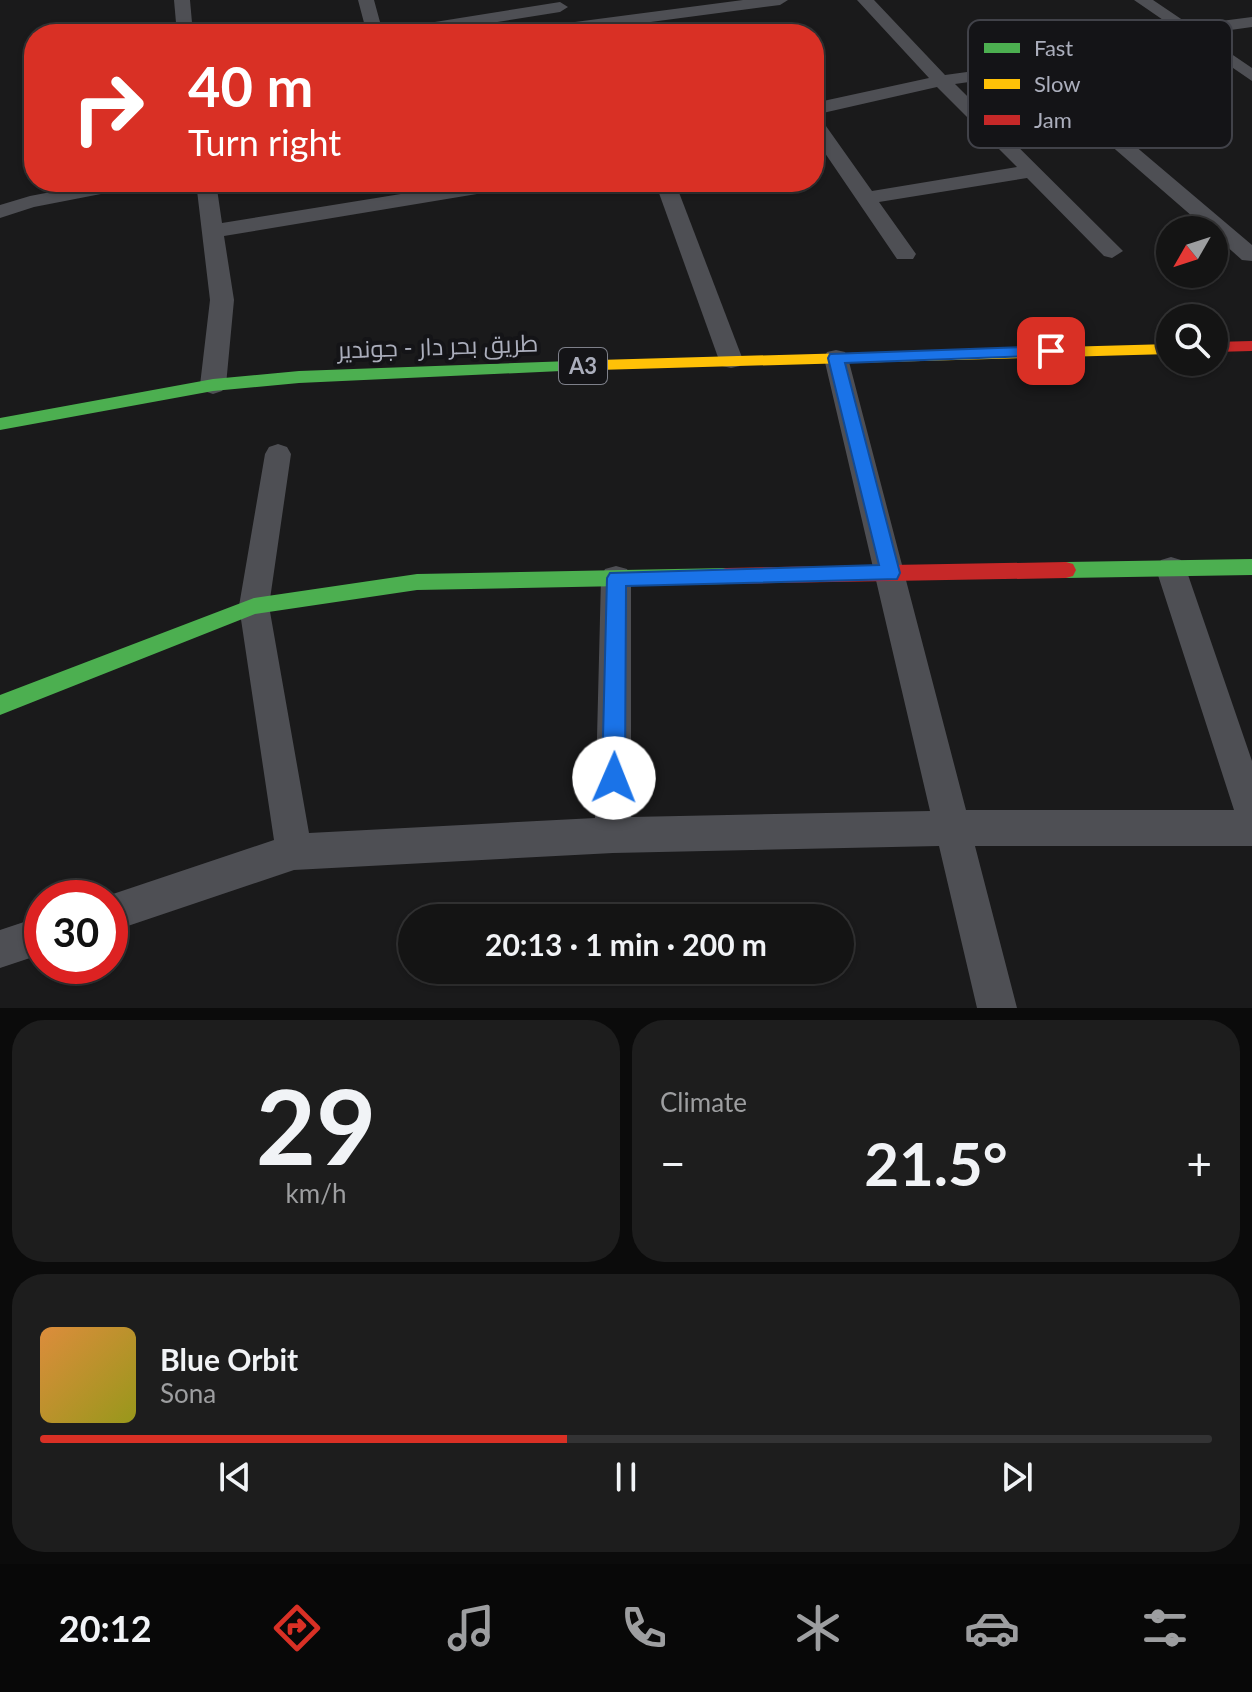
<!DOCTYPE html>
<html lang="en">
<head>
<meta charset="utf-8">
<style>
	body { margin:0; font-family:Lato,Cairo,sans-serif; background:#1d1d1d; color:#f1f3f6; height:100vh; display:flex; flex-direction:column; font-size:30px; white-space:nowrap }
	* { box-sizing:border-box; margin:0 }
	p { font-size:26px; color:#9d9ea0 }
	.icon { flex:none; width:44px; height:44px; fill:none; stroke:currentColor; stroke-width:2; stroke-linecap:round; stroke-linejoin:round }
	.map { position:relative; height:1008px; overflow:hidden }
	.side { display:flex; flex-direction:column; gap:12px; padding:12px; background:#0b0b0b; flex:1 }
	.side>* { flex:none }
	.hud { position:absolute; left:24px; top:24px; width:800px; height:168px; border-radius:32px; box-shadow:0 2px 6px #0004,0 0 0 2px #333334; background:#d93025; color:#fff; overflow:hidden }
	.needle { width:52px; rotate:231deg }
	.tools { position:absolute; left:1156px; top:216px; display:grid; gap:16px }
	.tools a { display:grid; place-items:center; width:72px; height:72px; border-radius:50%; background:#141414; box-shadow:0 2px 6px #0004,0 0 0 2px #333334; font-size:40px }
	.speed { position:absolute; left:24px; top:880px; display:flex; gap:16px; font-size:40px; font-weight:700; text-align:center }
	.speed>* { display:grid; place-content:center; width:104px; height:104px; border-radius:50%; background:#141414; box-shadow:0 2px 6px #0004,0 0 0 2px #333334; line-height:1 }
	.speed .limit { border:12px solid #d22; background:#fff; color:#111 }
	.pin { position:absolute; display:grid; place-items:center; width:68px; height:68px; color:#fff; margin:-34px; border-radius:16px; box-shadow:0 4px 12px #0006 }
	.me { position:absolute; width:88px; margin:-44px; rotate:1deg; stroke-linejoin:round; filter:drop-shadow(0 0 6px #0008) }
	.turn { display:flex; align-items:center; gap:28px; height:168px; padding:0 32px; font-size:36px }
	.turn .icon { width:104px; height:104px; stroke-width:2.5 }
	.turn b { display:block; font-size:56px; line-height:68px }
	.big { font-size:60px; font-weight:700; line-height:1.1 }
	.side .tile { flex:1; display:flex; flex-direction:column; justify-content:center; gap:12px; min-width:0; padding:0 28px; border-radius:32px; background:#1d1d1d }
	.side .dial { align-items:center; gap:0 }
	.dial b { font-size:104px; line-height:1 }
	.song { display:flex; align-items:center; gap:24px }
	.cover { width:96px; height:96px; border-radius:12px; background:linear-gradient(135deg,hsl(30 70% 55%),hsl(60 70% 35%)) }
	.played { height:8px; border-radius:4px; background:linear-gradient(90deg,#d93025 45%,#333334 45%) }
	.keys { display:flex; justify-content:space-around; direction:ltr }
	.heat { display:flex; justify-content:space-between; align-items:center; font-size:44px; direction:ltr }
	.side .tiles { flex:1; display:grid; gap:12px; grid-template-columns:1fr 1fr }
	.tile:last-child { grid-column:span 2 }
	.trip { position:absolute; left:398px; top:904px; width:456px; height:80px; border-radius:40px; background:#141414; box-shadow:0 2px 6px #0004,0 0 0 2px #333334; font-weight:700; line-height:80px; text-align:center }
	.dock { display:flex; height:128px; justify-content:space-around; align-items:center; background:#080808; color:#9d9ea0 }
	.dock .icon { width:56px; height:56px }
	.dock .current { color:#d93025 }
	.dock b { font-size:36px; color:#f1f3f6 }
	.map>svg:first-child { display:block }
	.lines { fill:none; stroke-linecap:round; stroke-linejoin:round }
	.street { fill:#4e4f54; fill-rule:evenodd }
	.fast { fill:#4caf50; fill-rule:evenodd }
	.slow { fill:#ffc107; fill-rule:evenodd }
	.jam { fill:#c62828; fill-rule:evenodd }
	.route { fill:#1a73e8; stroke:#114b97; stroke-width:2 }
	.labels { text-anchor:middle; stroke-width:8; stroke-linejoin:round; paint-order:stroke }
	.shield { fill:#141417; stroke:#7e808a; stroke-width:2 }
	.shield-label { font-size:22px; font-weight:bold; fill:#abaebc }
	.street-label { font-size:24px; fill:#abaebc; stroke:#141417 }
	.key { fill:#141417; stroke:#414249; stroke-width:2 }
	.key-label { font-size:22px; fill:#abaebc }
</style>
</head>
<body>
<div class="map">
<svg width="1252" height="1008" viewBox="0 0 1252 1008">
	<rect width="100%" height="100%" fill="#1a1a1b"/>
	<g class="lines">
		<!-- street -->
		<g class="street">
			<path d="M174,0H190L193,34H177Z"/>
			<path d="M358,0H374L383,33L391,29L560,2L568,7L560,12L422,34H367Z"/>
			<path d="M743,0H788L780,5L575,32L567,27L575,22Z"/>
			<path d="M857,0H874L945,75L1018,65L1043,68L1252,245V261L1242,260L1214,235V230H1208L1032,77L1018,75L955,84L1123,251L1112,258L1104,256L1027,178L879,202L916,254L913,259H897L814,137V117L821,119L872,191L1017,167L937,87L814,115V103L929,78Z"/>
			<path d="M1134,0H1153L1190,25L1252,17V27L1202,34L1252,68V81Z"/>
			<path d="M103,182H145L142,186L34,207L0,218V205L30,196Z"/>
			<path d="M196,182H216L222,223L475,182H523L513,188L224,236L234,300L226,385L222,391L213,394L204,391L200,385L210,300Z"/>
			<path d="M655,182H675L743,360L740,366L731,368L722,366L719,360Z"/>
			<path d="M836,350L845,352L848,358L966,810H1234L1156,569L1161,560L1171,557L1181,560L1186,569L1252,761V846H975L1017,1008H977L939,846L613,853L294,870L110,932V898H101L274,840L239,606L265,454L269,447L278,444L287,447L291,454L269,606L309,833L595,818L601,578L605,569L616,566L627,569L631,578V817L930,811L824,358L827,352Z"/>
			<path d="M42,916V954L0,968V930Z"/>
		</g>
		<!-- fast -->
		<g class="fast">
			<path d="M598,360L604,361L606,365L604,369L299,383L213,391L0,430V418L213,379L299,371Z"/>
			<path d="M1252,559V575L1066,578L1059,576L1056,570L1059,564L1066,562Z"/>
			<path d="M726,568L733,570L736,576L733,582L726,584L417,590L255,614L0,715V695L254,598L417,574Z"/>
		</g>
		<!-- slow -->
		<path class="slow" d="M1170,344V354L598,370L590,365L598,360Z"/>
		<!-- jam -->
		<g class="jam">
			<path d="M1252,341V351L1214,352V342Z"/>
			<path d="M1066,562L1073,564L1076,570L1073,576L1066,578L726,584L719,582L716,576L719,570L726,568Z"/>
		</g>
	</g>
	<!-- route -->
	<path class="route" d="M1051,346L1057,347V355L845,363L900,573L897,579L626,586L625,778L622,786L614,789L606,786L602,778L607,578L610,573L879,565L828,358L830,354Z"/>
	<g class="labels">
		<!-- shield labels -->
		<rect class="shield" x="559" y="348" width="48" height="36" rx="6"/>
		<g class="shield-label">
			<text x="583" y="374">A3</text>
		</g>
		<!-- street labels -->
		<g class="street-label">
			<text transform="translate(438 347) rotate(-2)" y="8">طريق بحر دار - جوندير</text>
		</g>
	</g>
	<!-- legend -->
	<rect x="968" y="20" width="264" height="128" rx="12" class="key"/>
	<rect x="984" y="43" width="36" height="10" fill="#4caf50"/>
	<rect x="984" y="79" width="36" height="10" fill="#ffc107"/>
	<rect x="984" y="115" width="36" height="10" fill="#c62828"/>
	<g class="key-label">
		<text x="1034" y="56">Fast</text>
		<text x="1034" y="92">Slow</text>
		<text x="1034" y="128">Jam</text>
	</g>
</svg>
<div class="tools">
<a><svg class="needle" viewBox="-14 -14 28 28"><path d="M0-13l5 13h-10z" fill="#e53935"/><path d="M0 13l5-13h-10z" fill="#9d9ea0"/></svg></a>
<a><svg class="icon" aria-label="search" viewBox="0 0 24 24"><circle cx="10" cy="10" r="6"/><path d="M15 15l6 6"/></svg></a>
</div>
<div class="speed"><div class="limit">30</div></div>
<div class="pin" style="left:1051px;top:351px;background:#d93025"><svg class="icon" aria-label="arrive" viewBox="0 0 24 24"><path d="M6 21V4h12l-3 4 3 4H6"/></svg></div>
<svg class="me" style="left:614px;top:778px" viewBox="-20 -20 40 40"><circle r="19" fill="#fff"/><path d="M0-13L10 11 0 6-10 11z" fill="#1a73e8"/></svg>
<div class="trip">20:13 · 1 min · 200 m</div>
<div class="hud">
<div class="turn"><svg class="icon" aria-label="right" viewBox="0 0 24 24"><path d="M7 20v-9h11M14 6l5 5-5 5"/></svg><div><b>40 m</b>Turn right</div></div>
</div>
</div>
<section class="side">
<div class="tiles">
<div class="tile dial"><b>29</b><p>km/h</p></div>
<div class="tile"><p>Climate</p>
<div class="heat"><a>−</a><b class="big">21.5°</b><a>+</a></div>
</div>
<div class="tile">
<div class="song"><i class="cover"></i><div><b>Blue Orbit</b><p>Sona</p></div></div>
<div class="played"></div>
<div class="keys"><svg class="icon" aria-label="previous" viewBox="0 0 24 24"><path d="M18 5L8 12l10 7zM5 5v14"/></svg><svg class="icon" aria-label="pause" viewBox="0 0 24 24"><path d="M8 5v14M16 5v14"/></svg><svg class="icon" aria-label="next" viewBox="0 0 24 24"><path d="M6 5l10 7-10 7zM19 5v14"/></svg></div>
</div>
</div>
</section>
<nav class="dock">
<b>20:12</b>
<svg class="icon current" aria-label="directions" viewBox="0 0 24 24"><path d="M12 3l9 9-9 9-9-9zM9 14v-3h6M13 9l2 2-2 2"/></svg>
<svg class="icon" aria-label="music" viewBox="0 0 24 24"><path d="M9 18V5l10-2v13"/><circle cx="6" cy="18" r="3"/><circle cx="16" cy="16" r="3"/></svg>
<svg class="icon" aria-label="phone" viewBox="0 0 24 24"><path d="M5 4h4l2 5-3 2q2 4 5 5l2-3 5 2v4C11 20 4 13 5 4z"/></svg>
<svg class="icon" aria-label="climate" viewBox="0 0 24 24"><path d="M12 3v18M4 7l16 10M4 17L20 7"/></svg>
<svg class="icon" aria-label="car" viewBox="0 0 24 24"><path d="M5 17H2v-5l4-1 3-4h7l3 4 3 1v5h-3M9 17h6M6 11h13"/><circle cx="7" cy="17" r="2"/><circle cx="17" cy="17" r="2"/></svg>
<svg class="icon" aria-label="filters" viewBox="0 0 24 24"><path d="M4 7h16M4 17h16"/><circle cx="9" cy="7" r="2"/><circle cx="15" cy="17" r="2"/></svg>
</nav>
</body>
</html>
